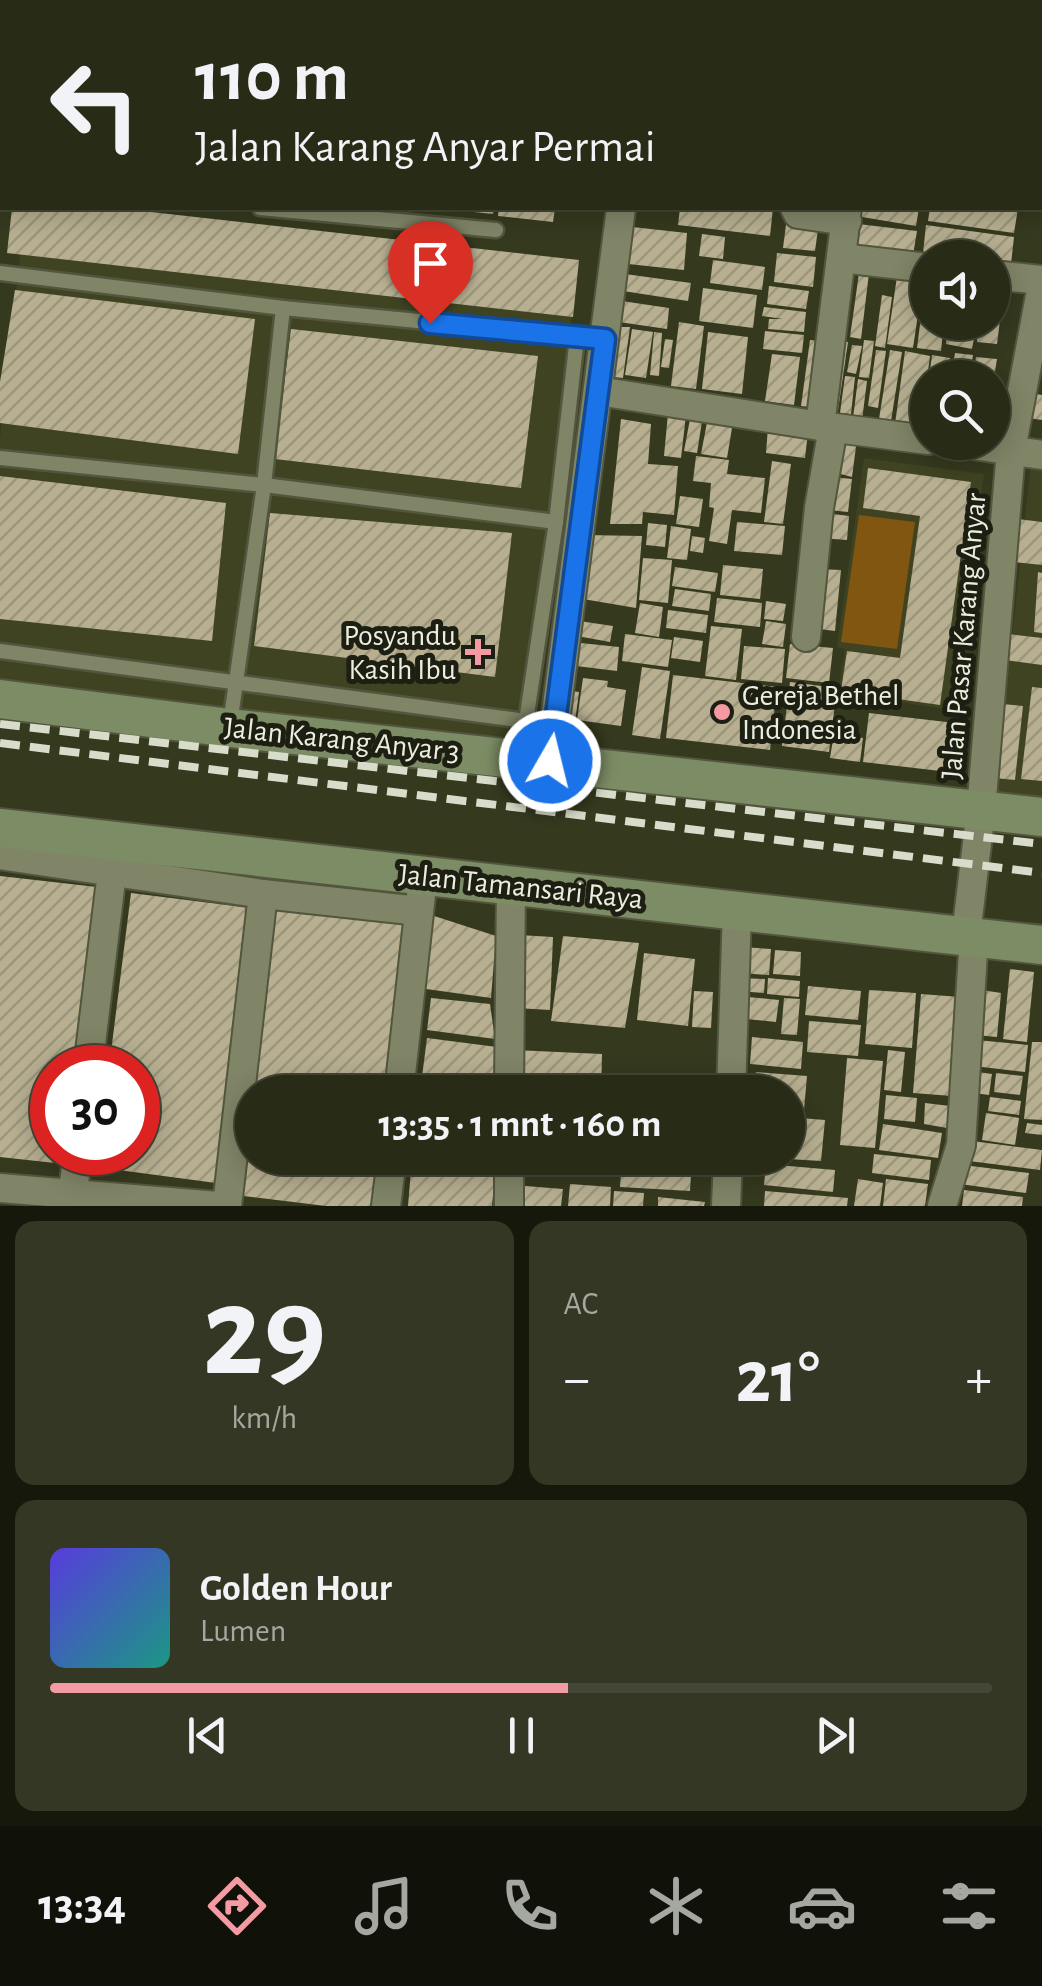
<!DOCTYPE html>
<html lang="id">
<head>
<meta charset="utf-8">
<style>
	body { margin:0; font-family:"Alegreya Sans",sans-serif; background:#343723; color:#f1f3f6; height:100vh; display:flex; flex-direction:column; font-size:38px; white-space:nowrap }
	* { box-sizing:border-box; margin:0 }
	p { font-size:32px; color:#a5a7a1 }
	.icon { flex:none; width:55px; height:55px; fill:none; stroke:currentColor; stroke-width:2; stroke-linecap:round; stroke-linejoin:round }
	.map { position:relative; height:1206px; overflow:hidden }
	.sheet { display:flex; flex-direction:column; gap:15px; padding:15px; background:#16180c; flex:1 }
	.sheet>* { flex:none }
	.top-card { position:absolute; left:0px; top:0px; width:1042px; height:210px; box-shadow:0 5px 25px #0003,0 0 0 2px #444735; background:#282b16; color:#f1f3f6; overflow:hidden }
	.tools { position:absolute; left:910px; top:240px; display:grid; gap:20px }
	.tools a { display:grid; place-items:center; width:100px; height:100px; border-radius:50%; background:#282b16; box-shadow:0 5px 25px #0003,0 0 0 2px #444735; font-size:50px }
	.speed { position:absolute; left:30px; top:1045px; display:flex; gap:20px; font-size:50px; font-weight:700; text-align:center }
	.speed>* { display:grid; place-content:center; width:130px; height:130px; border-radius:50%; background:#282b16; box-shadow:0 5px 25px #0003,0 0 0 2px #444735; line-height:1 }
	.speed .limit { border:15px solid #d22; background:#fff; color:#111 }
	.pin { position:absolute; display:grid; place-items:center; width:85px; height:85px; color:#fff; margin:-102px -42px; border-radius:50% 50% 50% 0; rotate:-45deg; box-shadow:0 0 10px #0007 }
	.pin .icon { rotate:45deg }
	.me { position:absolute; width:110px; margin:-55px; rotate:8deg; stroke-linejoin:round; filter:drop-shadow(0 0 8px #0008) }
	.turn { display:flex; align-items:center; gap:35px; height:210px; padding:0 30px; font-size:45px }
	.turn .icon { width:130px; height:130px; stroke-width:2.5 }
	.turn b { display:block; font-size:70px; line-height:85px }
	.big { font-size:75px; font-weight:700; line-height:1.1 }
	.sheet .card { flex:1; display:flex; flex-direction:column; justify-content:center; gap:15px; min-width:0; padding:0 35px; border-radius:20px; background:#343723 }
	.sheet .dial { align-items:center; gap:0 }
	.dial b { font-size:130px; line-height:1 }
	.song { display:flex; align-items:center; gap:30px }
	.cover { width:120px; height:120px; border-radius:15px; background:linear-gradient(135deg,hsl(250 70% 55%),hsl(170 70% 35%)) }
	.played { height:10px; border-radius:5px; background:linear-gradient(90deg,#f49aa3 55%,#444735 55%) }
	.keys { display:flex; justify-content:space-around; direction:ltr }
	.heat { display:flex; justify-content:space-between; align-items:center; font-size:55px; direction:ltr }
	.sheet .tiles { flex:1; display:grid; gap:15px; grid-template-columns:1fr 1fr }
	.card:last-child { grid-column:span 2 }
	.trip { position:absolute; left:235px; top:1075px; width:570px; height:100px; border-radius:50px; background:#282b16; box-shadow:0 5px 25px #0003,0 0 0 2px #444735; font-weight:700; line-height:100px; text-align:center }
	.tab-bar { display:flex; height:160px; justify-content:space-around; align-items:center; background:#101109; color:#a5a7a1 }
	.tab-bar .icon { width:70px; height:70px }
	.tab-bar .on { color:#f49aa3 }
	.tab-bar b { font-size:45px; color:#f1f3f6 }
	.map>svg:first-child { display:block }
	.built { fill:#3f4321 }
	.pitch { fill:#805610 }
	.building { fill:url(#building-hatch) }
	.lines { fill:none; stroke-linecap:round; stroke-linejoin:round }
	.lane-casing { stroke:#53563e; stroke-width:19 }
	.street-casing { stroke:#53563e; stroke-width:32 }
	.secondary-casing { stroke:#53563e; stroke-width:42 }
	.lane { stroke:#808567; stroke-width:14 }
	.street { stroke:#808567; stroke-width:28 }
	.secondary { stroke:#7c8c64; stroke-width:38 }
	.rail { stroke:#d8dcca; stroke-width:8; stroke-dasharray:20 10; stroke-linecap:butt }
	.route-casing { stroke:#114b97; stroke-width:25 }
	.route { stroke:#1a73e8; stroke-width:18 }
	.poi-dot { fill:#f49aa3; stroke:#1d1f13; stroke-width:4 }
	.labels { text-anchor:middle; stroke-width:10; stroke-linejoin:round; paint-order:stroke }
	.poi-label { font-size:30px; fill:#ebeede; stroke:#1d1f13; text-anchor:end }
	.street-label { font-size:30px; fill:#ebeede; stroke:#1d1f13 }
</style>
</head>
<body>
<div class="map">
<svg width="1042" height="1206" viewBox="0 0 1042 1206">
	<defs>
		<pattern id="building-hatch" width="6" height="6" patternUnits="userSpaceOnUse" patternTransform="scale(2.5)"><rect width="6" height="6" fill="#b7af90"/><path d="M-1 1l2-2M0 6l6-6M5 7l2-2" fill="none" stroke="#9b957d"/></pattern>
	</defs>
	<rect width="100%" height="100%" fill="#35391e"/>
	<!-- built -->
	<g class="built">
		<path d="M23,228L574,294L523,769L0,713V438Z"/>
		<path d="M1032,453L1042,455V798L995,793Z"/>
		<path d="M864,458L984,474L951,710L838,693L845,649L837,647Z"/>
	</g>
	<!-- pitch -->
	<path class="pitch" d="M859,515L915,522L897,649L841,642Z"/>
	<!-- building -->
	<g class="building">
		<path d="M12,208H115L579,260L573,317L7,253Z"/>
		<path d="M454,208H494L493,214L454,210Z"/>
		<path d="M499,208H555L553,222L498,216Z"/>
		<path d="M680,208H773L770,236L678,225Z"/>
		<path d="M850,208H919L916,226L850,215Z"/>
		<path d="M930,208H1018L1014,233L928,221Z"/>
		<path d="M787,217L819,222L815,251L783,248Z"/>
		<path d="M850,223L917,231L913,255L846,245Z"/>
		<path d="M926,225L1014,237L1011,264L992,262V258L923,253Z"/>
		<path d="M623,226L687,233L684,270L619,263Z"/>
		<path d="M702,234L725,237L723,259L699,256Z"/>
		<path d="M777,253L816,257L813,287L774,282Z"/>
		<path d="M713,260L765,267L762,290L710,283Z"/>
		<path d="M870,265L861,339L850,337L860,266Z"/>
		<path d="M898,270L924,274L913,348L887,344Z"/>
		<path d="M625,274L691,283L688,301L623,291Z"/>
		<path d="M769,286L809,291L806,309L767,304Z"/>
		<path d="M992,287L1004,288L997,344L977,342L979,322H992Z"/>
		<path d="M703,288L757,295L753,328L699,321Z"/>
		<path d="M15,290L255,319L238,454L0,423V382Z"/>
		<path d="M924,293H928V322H944L941,351L917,348Z"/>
		<path d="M882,295L892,297L885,348L875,346Z"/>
		<path d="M615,300L669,308L667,329L612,321Z"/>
		<path d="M764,307L806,312L804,332L768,329L769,319H783L762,316Z"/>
		<path d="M679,322L704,326L696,389L671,386Z"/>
		<path d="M949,322H977L972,349L946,344Z"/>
		<path d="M612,327H630L623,378L604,376Z"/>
		<path d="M291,329L538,356L521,488L275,459Z"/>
		<path d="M632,329L653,332L646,378L625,375Z"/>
		<path d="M765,331L804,335L802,353L763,349Z"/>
		<path d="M654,332L662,333L659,376L650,375Z"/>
		<path d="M708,332L748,337L742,394L702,389Z"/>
		<path d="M665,339L673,340L669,368L661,367Z"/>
		<path d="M833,339L848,342L837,417L822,415Z"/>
		<path d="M810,340L829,342L819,408L801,406Z"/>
		<path d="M864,340L874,341L869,378L859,377Z"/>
		<path d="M852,345L862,346L856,374L847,372Z"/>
		<path d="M876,350L886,351L878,408L868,406Z"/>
		<path d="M890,350L902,352L891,421L879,419Z"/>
		<path d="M905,351L930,356L921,425L895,424Z"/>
		<path d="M955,353L973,355L970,375L952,373Z"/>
		<path d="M772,354L800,357L794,405L765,401Z"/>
		<path d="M932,355L950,358L948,378H929Z"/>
		<path d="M976,357L997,359L994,378L973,376Z"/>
		<path d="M845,376L855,377L851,414L840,413Z"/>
		<path d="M858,379L867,381L862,420L853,418Z"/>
		<path d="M1025,392L1042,395V420L1021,417Z"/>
		<path d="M668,413L686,415L681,458L664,456Z"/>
		<path d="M708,417L733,422L727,458L701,454Z"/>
		<path d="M621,419L651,424L648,464L678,466L674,515L643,512L642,524H610Z"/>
		<path d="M690,419L702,421L697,453L684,451Z"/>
		<path d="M768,427L808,432L805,458L766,453Z"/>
		<path d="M857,439L852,477L833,472L836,446Z"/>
		<path d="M696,456L729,460L727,474L765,478L761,513L732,510L727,544L709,541L714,508L709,507L711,483L693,481Z"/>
		<path d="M772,461L791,464L783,524L764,522Z"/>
		<path d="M868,468L971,482L940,705L841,691L847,651L900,658L920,516L863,508Z"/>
		<path d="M0,476L226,503L212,641L0,619Z"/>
		<path d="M832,477L852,479L848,512L829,510Z"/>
		<path d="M680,496L703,499L699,527L676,524Z"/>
		<path d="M270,513L512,533L495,677L254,646Z"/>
		<path d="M825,513L849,516L847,540L820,538Z"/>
		<path d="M1010,518L1042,522V565L1004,561Z"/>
		<path d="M737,522L785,526L782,555L734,551Z"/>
		<path d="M648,523L667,525L665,547L646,545Z"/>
		<path d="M671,526L691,529L687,560L667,558Z"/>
		<path d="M585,535L642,536L636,608L577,598Z"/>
		<path d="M692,536L705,538L703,553L690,551Z"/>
		<path d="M643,558L672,560L668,603L639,600Z"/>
		<path d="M723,565L763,569L760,599L720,595Z"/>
		<path d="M675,567L718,573L715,592L672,586Z"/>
		<path d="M817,569L841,570L835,631L811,628Z"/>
		<path d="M1038,572L1042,573V633L1034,632Z"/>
		<path d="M675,589L711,594L709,611L672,606Z"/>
		<path d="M717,598L762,603L760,627L714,622Z"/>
		<path d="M766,601L786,604L783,621L764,619Z"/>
		<path d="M640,603L663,607L659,637L635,633Z"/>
		<path d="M668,610L708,615L706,633L666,628Z"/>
		<path d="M579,621L613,626L610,642L577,636Z"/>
		<path d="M766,621L786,624L783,647L762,644Z"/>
		<path d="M711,626L742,629L736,680L705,676Z"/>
		<path d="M1000,633L1042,638V665L997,659Z"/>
		<path d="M625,634L672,640L668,667L622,661Z"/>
		<path d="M674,637L703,641L700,662L671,658Z"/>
		<path d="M571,642L619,647L617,671L568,665Z"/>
		<path d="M790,644L833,648L829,683L786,678Z"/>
		<path d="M744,646L785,649L782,683L741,679Z"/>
		<path d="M642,667L670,671L660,739L632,735Z"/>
		<path d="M673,675L777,687L770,750L666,738Z"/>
		<path d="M583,678L608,681L607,687L626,690L621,726L577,720Z"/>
		<path d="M790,682L837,688L829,752L782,746Z"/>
		<path d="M1032,687L1042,688V781L1021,779Z"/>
		<path d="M563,690L579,692L575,722L559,721Z"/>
		<path d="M993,703L1023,706L1015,780L984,777Z"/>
		<path d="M869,713L955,723L949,772L863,762Z"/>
		<path d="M834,733L863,738L860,762L830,758Z"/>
		<path d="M0,876L97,887L76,1068H52V1152H66L64,1164L0,1157Z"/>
		<path d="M131,893L251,908L216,1183L96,1167L98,1152H138V1068H109Z"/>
		<path d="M269,904L411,921L391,1092H252V1158H383L377,1206H326L235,1195Z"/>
		<path d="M428,914L496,936L491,998L419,988Z"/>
		<path d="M519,935L553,937L550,1010L516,1008Z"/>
		<path d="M563,936L639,943L625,1028L551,1021Z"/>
		<path d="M742,947L771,949L769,975L740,973Z"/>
		<path d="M775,950L801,952L800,976L773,974Z"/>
		<path d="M644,953L695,959L688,1026L637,1020Z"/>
		<path d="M1010,969L1034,972L1027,1042L1003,1039Z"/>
		<path d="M738,978L765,979L764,993L738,991Z"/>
		<path d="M768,978L800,981L799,997L767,994Z"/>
		<path d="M808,986L861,991L858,1020L805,1015Z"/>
		<path d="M869,990L916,993L912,1048L865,1044Z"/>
		<path d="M982,990L1001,993L997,1037L975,1035Z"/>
		<path d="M694,991L713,992L711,1028L692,1027Z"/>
		<path d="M921,994L960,997L952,1096L913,1093Z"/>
		<path d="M748,997L779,1000L776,1022L746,1019Z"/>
		<path d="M431,998L490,1004L495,1039L427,1030Z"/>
		<path d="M784,998L800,999L797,1035L781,1034Z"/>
		<path d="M809,1021L861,1025L858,1056L807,1052Z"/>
		<path d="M752,1037L803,1042L801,1069L750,1064Z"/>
		<path d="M427,1038L497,1047L492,1092H420Z"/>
		<path d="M977,1040L1028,1045L1025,1072L974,1066Z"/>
		<path d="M1032,1042H1042V1120L1024,1119Z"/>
		<path d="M514,1050L602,1054L601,1092H512Z"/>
		<path d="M888,1050L905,1052L901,1092L884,1090Z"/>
		<path d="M847,1058L883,1061L875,1148L840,1145Z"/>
		<path d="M970,1071L992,1074L989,1095L967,1092Z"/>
		<path d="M756,1072L807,1076L804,1110L788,1108V1092H754Z"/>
		<path d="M996,1073L1023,1076L1020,1095L994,1092Z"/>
		<path d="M624,1078L654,1079L653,1092H623Z"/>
		<path d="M656,1079L686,1080L685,1092H656Z"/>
		<path d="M886,1095L917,1098L915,1122L884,1119Z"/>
		<path d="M990,1097L1021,1101L1019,1115L988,1111Z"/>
		<path d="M925,1103L950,1106L953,1129L924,1124Z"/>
		<path d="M986,1113L1019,1118L1015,1145L982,1140Z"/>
		<path d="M788,1117L825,1120L821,1161L788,1159Z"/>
		<path d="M1027,1123L1042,1125V1135L1025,1133Z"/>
		<path d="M883,1124L942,1133L938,1158L879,1150Z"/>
		<path d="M972,1141L1042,1150L1040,1170L969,1161Z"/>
		<path d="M874,1154L931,1160L929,1180L872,1173Z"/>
		<path d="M412,1158L496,1163L492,1206H408Z"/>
		<path d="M558,1158H605L604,1167L557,1164Z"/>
		<path d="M622,1158H692L690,1191L620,1187Z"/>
		<path d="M766,1164L835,1170L833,1192L764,1185Z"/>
		<path d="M963,1165L1029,1173L1026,1193L960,1184Z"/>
		<path d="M858,1179L883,1183L880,1206H854Z"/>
		<path d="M886,1179L928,1184L925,1206H883Z"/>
		<path d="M570,1184L611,1187L610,1206H568Z"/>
		<path d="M513,1185L563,1189L561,1206H511Z"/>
		<path d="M964,1190L1023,1197L1022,1206H962Z"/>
		<path d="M614,1191L644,1193L643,1206H613Z"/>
		<path d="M765,1191L848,1198L847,1206H764Z"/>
		<path d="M658,1197L705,1202L704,1206H658Z"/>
	</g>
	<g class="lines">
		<!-- lane casing -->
		<g class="lane-casing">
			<g id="lane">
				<path d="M0,171L2,172"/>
				<path d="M260,208L496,230"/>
				<path d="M0,273L283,308L605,339"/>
				<path d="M0,458L264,485L556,522"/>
				<path d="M0,651L526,721L556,522L577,337"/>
				<path d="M230,724L264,485L283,308"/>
			</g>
		</g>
		<!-- street casing -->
		<g class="street-casing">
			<g id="street">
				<path d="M149,0L151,2"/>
				<path d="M179,2L181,0"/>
				<path d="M299,2V0"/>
				<path d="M645,2L646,0"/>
				<path d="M761,2V0"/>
				<path d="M965,2V0"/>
				<path d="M1040,91L1042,92"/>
				<path d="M795,208L798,214L847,221"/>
				<path d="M841,258L928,268"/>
				<path d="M992,275L1042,280"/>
				<path d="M598,391L820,426L928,440"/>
				<path d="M820,426L847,208"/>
				<path d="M952,442L1042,455"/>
				<path d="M806,637L819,508L833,428"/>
				<path d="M550,761L621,208"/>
				<path d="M0,855L263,894L419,911"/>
				<path d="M966,935L981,810L1011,450L1042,285"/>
				<path d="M88,1068L114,856"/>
				<path d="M399,1092L421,895"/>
				<path d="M509,1092L511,884"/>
				<path d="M731,1092L737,910"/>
				<path d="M0,1188L218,1206"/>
				<path d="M71,1206L78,1152"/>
				<path d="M227,1206L263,894"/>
				<path d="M386,1206L392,1158"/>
				<path d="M509,1206V1158"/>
				<path d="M726,1206L728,1158"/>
				<path d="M942,1206L961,1145L974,936"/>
			</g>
		</g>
		<!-- secondary casing -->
		<g class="secondary-casing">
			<g id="secondary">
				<path d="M0,699L230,728L1042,817"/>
				<path d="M0,828L1042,945"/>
			</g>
		</g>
		<!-- lane -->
		<use href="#lane" class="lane"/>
		<!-- street -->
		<use href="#street" class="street"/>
		<!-- secondary -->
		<use href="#secondary" class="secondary"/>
		<!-- rail -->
		<g class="rail">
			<path d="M0,724L1042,844"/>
			<path d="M0,743L1042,873"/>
		</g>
	</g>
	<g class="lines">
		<!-- route casing -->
		<g class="route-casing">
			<path id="route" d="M430,323L605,339L550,761"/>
		</g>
		<!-- route -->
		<use href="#route" class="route"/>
	</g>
	<!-- markers -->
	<g class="poi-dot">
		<path d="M473 637h10v10h10v10h-10v10h-10v-10h-10v-10h10z"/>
		<circle cx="722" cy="712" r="10"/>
	</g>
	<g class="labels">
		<!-- poi labels -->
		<g class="poi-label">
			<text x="456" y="645">Posyandu<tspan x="456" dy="34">Kasih Ibu</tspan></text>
			<text x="742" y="705" text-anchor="start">Gereja Bethel<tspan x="742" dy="34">Indonesia</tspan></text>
		</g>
		<!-- street labels -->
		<g class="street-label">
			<text transform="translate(963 636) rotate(-85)" y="10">Jalan Pasar Karang Anyar</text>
			<text transform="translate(342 739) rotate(6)" y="10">Jalan Karang Anyar 3</text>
			<text transform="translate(521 886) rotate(6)" y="10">Jalan Tamansari Raya</text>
		</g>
	</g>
</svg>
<div class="tools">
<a><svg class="icon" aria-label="sound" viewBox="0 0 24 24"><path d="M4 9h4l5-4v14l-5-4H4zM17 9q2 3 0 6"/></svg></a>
<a><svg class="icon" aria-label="search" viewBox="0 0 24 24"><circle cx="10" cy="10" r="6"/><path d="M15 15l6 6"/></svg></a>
</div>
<div class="speed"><div class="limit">30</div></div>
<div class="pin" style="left:430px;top:323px;background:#d93025"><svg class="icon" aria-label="arrive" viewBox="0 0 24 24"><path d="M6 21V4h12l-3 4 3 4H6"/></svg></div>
<svg class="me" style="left:550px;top:761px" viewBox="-20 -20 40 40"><circle r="17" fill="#1a73e8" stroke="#fff" stroke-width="3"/><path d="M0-11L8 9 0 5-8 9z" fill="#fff"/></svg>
<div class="trip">13:35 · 1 mnt · 160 m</div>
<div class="top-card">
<div class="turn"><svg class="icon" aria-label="left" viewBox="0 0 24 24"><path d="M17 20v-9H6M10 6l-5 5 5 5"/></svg><div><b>110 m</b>Jalan Karang Anyar Permai</div></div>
</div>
</div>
<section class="sheet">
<div class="tiles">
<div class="card dial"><b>29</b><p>km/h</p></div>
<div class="card"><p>AC</p>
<div class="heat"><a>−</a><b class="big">21°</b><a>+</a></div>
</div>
<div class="card">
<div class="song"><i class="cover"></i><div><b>Golden Hour</b><p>Lumen</p></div></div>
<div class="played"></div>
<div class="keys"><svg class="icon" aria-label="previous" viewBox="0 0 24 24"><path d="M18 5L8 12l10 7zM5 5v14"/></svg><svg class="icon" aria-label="pause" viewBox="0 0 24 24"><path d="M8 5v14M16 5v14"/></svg><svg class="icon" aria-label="next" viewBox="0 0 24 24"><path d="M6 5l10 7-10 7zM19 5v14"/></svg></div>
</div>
</div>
</section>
<nav class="tab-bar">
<b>13:34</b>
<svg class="icon on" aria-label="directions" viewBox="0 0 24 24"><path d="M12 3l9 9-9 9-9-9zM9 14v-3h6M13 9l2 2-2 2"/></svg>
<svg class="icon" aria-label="music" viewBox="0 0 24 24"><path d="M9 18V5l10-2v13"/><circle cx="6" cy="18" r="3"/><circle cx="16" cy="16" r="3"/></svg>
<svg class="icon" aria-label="phone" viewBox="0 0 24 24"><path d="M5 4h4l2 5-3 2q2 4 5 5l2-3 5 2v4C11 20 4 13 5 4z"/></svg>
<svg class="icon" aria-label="climate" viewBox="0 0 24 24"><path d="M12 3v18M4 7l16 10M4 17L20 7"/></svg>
<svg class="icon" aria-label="car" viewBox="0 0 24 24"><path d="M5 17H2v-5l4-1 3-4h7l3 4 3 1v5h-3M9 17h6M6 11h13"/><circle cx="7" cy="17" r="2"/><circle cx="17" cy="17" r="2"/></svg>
<svg class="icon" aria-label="filters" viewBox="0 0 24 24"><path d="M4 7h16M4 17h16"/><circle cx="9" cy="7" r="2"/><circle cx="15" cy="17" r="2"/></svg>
</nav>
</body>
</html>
